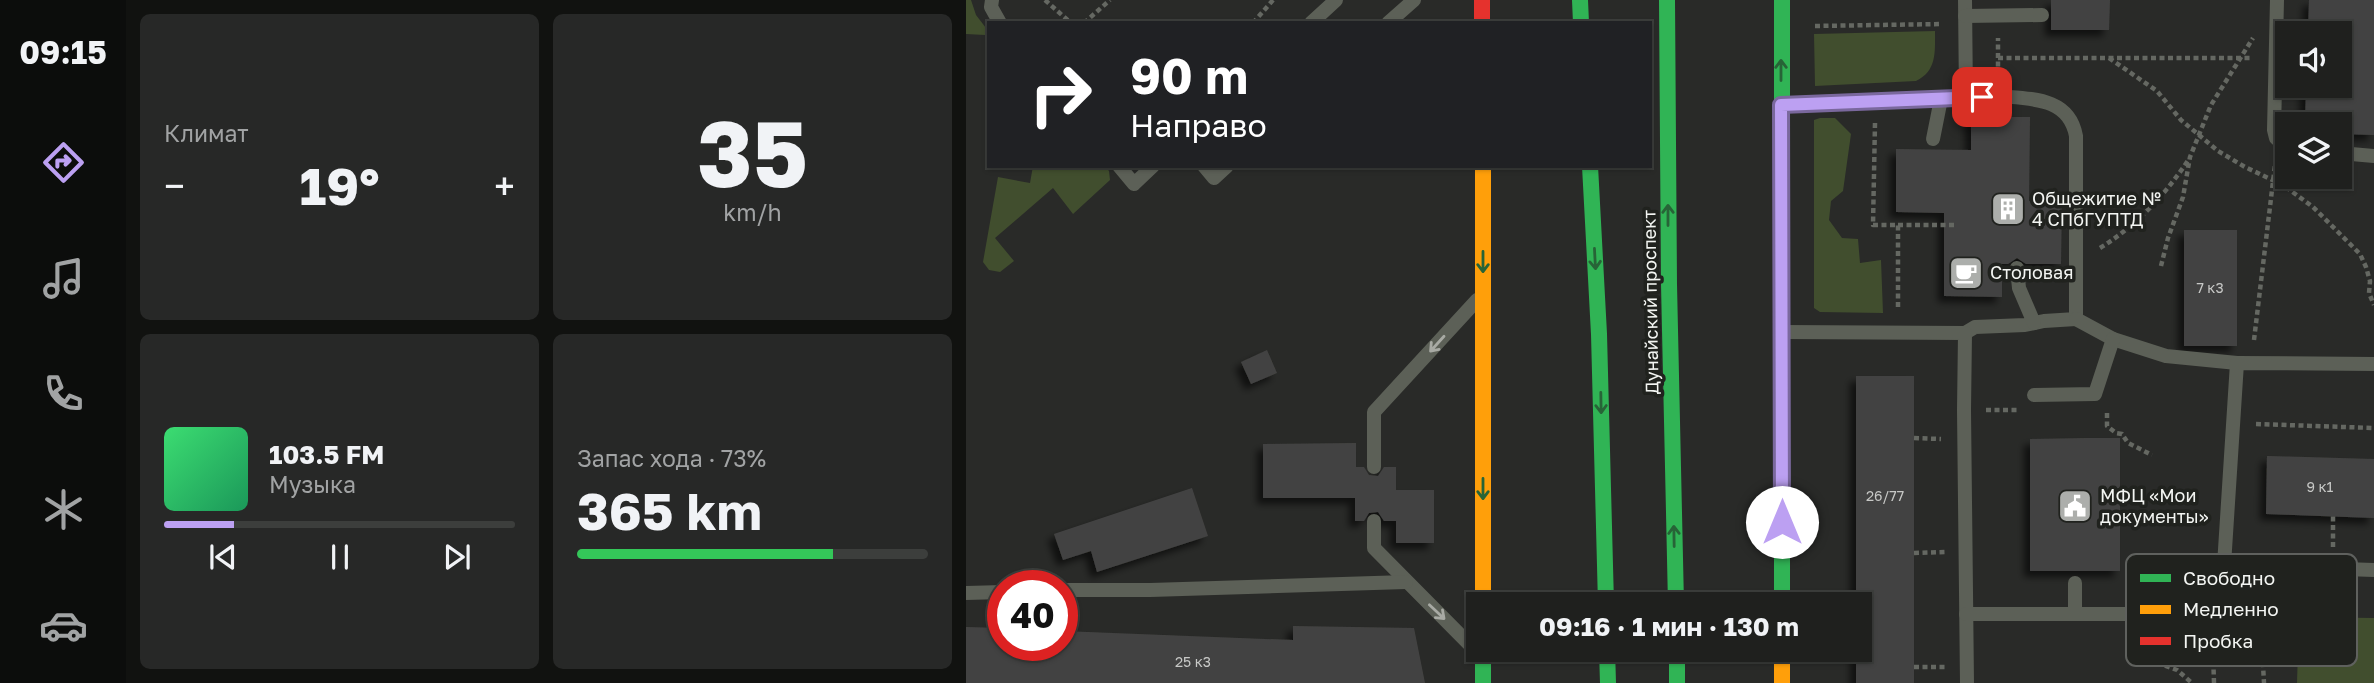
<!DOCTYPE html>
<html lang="ru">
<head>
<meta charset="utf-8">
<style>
	body { margin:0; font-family:"Golos Text",sans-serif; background:#272827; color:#f1f3f6; height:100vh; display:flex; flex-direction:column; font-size:26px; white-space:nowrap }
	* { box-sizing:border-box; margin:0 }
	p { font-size:23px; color:#a1a3a4 }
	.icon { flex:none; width:38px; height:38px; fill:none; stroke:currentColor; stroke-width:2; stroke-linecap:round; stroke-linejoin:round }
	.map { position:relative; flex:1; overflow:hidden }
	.drawer { display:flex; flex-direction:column; gap:14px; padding:14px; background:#111210; width:840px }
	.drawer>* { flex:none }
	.hud { position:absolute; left:21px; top:21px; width:665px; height:147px; border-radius:0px; box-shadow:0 2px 5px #0004,0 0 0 2px #3c3e3c; background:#202124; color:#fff; overflow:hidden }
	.tools { position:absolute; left:1309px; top:21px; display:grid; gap:14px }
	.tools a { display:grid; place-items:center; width:77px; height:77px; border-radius:0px; background:#1f201e; box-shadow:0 2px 5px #0004,0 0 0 2px #3c3e3c; font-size:35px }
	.speed { position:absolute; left:21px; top:570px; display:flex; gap:14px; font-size:35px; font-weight:700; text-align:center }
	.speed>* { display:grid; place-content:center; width:91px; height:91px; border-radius:50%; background:#1f201e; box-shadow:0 2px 5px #0004,0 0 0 2px #3c3e3c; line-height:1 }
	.speed .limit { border:10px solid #d22; background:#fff; color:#111 }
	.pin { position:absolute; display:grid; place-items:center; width:60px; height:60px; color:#fff; margin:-30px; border-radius:14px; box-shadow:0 4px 10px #0006 }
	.me { position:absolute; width:77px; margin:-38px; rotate:0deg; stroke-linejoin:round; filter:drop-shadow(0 0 5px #0008) }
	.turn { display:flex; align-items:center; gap:24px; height:147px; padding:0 28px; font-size:32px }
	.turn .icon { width:91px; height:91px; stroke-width:2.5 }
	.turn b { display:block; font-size:49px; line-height:60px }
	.big { font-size:52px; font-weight:700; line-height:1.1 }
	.drawer .card { flex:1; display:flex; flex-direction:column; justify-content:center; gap:10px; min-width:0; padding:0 24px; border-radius:10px; background:#272827 }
	.drawer .dial { align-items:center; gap:0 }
	.dial b { font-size:91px; line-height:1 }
	.song { display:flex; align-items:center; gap:21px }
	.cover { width:84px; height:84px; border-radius:10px; background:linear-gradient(135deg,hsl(140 70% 55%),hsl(150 70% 35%)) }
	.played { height:7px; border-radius:4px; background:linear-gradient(90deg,#bca0f2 20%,#3c3e3c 20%) }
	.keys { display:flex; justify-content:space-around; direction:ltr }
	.heat { display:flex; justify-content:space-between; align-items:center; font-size:38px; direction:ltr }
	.charge { height:10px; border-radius:5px; background:linear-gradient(90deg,#34c759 73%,#3c3e3c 0) }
	.drawer .tiles { flex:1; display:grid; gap:14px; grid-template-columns:repeat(2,1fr) }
	.trip { position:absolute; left:500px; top:592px; width:406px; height:70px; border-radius:0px; background:#1f201e; box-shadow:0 2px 5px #0004,0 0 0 2px #3c3e3c; font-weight:700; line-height:70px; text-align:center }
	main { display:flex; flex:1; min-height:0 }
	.menu { display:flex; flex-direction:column; width:126px; justify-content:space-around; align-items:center; background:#0c0d0c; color:#a1a3a4 }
	.menu .icon { width:49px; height:49px }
	.menu .current { color:#bca0f2 }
	.menu b { font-size:32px; color:#f1f3f6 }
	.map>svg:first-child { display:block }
	.green { fill:#414e2e }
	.building { fill:#434342; filter:url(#shadow) }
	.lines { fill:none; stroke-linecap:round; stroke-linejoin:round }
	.path { stroke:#656862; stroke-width:4.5; stroke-dasharray:5 3.5; stroke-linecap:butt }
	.lane { stroke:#5c6057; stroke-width:14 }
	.fast { stroke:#30b455; stroke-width:16 }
	.slow { stroke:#ff9f0a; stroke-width:16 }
	.jam { stroke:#e5322d; stroke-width:16 }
	.oneway { stroke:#276437 }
	.oneway2 { stroke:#a8aaa4 }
	.route-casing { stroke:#7a689d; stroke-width:18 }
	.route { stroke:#bca0f2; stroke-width:12 }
	.labels { text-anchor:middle; stroke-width:7; stroke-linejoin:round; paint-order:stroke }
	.number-label { font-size:14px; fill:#c7c8c6 }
	.poi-label { font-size:18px; fill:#f3f5f2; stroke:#20221e; text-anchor:start }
	.street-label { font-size:18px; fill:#f3f5f2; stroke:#20221e }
	.key { fill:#20221e; stroke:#5f615e; stroke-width:2 }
	.key-label { font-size:19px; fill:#f3f5f2 }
</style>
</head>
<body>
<main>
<nav class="menu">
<b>09:15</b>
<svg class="icon current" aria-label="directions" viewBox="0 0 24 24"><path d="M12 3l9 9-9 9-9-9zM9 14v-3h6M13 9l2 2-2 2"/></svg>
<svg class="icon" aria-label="music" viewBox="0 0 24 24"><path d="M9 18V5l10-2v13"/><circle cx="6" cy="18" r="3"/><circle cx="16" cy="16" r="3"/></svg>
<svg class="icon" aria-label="phone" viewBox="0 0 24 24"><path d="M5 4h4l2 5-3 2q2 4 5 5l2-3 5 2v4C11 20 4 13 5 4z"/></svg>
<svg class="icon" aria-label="climate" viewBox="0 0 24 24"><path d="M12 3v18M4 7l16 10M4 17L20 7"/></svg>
<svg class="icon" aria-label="car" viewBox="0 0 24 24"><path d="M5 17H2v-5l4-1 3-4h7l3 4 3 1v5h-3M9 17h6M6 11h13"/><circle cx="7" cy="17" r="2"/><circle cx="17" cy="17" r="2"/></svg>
</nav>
<section class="drawer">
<div class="tiles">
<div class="card"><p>Климат</p>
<div class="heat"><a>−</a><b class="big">19°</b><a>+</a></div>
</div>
<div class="card dial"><b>35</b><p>km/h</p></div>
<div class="card">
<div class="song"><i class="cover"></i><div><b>103.5 FM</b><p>Музыка</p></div></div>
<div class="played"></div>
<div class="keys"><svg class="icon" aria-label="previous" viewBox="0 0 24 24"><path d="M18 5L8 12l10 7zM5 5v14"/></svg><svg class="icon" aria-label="pause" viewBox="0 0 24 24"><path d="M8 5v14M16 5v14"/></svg><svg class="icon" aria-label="next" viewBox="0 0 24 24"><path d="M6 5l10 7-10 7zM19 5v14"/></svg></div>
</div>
<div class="card"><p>Запас хода · 73%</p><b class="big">365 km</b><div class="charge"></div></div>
</div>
</section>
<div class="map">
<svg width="1408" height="683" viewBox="0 0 1408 683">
	<defs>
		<filter id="shadow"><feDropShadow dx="-6" dy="6" stdDeviation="3.5" flood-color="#0009"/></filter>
	</defs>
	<rect width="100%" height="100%" fill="#292a28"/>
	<!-- green -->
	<g class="green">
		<path d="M0,0H5L10,15L20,28L19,35L0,34Z"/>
		<path d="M969,31C969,52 971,71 950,81L849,86L848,34Z"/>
		<path d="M854,118H869L885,134L877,191L865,201L863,220L876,238L892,239L894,263L915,260L917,313L854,312L848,308V120Z"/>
		<path d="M67,166H109L112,170L116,166H139L143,171L144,180L107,214L87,188L29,238L48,261L34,272L23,270L17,262L32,177L64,183Z"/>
		<path d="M1333,617L1408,618V683H1331Z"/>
	</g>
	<!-- building -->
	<g class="building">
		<path d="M1085,0H1144L1143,30H1085Z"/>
		<path d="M1343,0H1408V135L1374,134V124H1339L1340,86H1374V33H1342Z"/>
		<path d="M1005,117H1064L1063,201L1096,202L1095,264H1060L1051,258L1042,264H1036V297L978,296V213L930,212V149L1005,150Z"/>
		<rect x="1218" y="230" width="53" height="116"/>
		<path d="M301,350L311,373L285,384L275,362Z"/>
		<path d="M890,376H948V683H890V649H894V604H890Z"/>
		<path d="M1121,438H1154V571H1064V439Z"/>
		<path d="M390,443V467H398L403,475L412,476L418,467H430V490H468V543H430V521H418L412,512L403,513L398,521H389V498H297V444Z"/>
		<path d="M1301,456L1408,459V518L1300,514Z"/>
		<path d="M226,488L242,536L131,572L125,551L97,560L88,534Z"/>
		<path d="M327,626L448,628L459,683H0V627L37,628V646H96V631L327,640Z"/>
	</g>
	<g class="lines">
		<!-- path -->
		<g class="path">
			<path d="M79,0L105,23"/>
			<path d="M118,23L144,0"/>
			<path d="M287,23L307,0"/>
			<path d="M849,26L976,24"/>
			<path d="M1032,58H1287"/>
			<path d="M1143,58L1191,91L1215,120L1252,151L1279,167L1317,185L1347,207L1394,254L1400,267L1404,281L1403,293L1408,305"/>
			<path d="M1032,75V38"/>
			<path d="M909,123L907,225H932V310"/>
			<path d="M932,225H990"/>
			<path d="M1134,248C1170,226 1200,194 1223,159"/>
			<path d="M1195,266L1202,238L1217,197L1224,157L1245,105L1287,38"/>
			<path d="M1288,340L1309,165"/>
			<path d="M1020,410H1053"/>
			<path d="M1141,413V426L1150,433L1156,434L1162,443L1186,455"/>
			<path d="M1290,424L1408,428"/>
			<path d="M948,438L975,439"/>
			<path d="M1367,547V516"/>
			<path d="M948,553L979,552"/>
			<path d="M1285,587L1295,628L1298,683"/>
			<path d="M1183,660L1211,670L1226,683"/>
			<path d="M948,667H979"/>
			<path d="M1248,683L1247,651L1250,631L1252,585"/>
		</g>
		<!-- lane -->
		<g class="lane">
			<path d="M26,0L25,7L34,23"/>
			<path d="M999,0L1000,97"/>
			<path d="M1311,0L1308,130L1310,138L1321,148"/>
			<path d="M999,16L1076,15"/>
			<path d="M345,23L370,0"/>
			<path d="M422,23L448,0"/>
			<path d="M817,105L1032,96C1065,99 1103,97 1110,136V319L1078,321L1059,325L1009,327L999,333"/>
			<path d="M967,139L975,99"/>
			<path d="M1374,153L1408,156"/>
			<path d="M153,166L168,184L187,166"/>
			<path d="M238,166L248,178L261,166"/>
			<path d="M1051,268L1053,288L1068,323"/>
			<path d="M1110,319L1147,339L1200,356L1271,363"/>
			<path d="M817,332L999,333L998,410L1001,683"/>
			<path d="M1408,364L1271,363L1258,565L1408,570"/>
			<path d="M1068,395L1129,394L1147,339"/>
			<path d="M408,467V412L511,300"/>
			<path d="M408,521V548L511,652"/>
			<path d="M1109,583V614"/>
			<path d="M96,590H184L440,582"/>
			<path d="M0,593L37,592"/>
			<path d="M1000,614H1168L1183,608L1210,564L1258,565"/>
		</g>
		<!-- fast -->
		<g class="fast">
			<path d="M614,0L615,23"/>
			<path d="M701,0L703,284L710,604"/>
			<path d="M816,0V604"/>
			<path d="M624,166L633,334L640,604"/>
			<path d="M517,649V683"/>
			<path d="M641,649L642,683"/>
			<path d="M711,649V683"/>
		</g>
		<!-- slow -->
		<g class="slow">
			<path d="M517,166V604"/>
			<path d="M816,649V683"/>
		</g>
		<!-- jam -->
		<path class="jam" d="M516,0V23"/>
	</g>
	<!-- one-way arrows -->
	<defs><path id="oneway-shaft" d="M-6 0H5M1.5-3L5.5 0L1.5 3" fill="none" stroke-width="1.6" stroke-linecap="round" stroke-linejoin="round" transform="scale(1.75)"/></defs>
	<g class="oneway">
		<use href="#oneway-shaft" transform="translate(815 70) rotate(-90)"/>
		<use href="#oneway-shaft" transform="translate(702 215) rotate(-90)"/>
		<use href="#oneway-shaft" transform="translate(629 259) rotate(87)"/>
		<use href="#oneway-shaft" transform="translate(517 262) rotate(90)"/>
		<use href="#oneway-shaft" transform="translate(635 403) rotate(89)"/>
		<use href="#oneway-shaft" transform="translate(517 489) rotate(90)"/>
		<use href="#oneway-shaft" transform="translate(708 536) rotate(-91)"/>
	</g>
	<g class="oneway2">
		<use href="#oneway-shaft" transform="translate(471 344) rotate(132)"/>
		<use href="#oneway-shaft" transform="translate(471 612) rotate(43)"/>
	</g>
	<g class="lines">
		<!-- route casing -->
		<g class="route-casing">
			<path id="route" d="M816,522L815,105L1016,97"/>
		</g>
		<!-- route -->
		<use href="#route" class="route"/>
	</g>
	<!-- icons -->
	<defs>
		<g id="building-square" transform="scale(1.75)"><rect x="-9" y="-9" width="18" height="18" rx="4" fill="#acaeab" stroke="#20221e"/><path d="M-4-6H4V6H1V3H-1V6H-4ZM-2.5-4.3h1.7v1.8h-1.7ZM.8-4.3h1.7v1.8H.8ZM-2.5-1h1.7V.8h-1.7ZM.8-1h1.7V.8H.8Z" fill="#fff"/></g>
		<g id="cafe-square" transform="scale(1.75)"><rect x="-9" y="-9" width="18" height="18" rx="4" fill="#acaeab" stroke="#20221e"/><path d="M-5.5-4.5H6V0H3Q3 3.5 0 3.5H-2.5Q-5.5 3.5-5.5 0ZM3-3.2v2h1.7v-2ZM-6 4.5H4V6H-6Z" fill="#fff"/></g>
		<g id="civic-square" transform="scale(1.75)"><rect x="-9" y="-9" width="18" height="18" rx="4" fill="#acaeab" stroke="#20221e"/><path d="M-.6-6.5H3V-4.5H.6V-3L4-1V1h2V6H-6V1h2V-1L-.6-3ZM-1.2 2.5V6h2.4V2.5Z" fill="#fff"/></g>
	</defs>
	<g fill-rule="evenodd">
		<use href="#building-square" x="1042" y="209"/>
		<use href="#cafe-square" x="1000" y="273"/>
		<use href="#civic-square" x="1109" y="506"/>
	</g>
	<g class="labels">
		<!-- number labels -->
		<g class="number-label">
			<text x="1244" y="293">7 к3</text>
			<text x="1354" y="492">9 к1</text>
			<text x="919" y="501">26/77</text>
			<text x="227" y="667">25 к3</text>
		</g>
		<!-- poi labels -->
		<g class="poi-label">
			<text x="1066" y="205">Общежитие №<tspan x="1066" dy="21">4 СПбГУПТД</tspan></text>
			<text x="1024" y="279">Столовая</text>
			<text x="1134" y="502">МФЦ «Мои<tspan x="1134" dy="21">документы»</tspan></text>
		</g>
		<!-- street labels -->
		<g class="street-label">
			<text transform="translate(685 302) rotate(-91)" y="6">Дунайский проспект</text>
		</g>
	</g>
	<!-- legend -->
	<rect x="1160" y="554" width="231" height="112" rx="10" class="key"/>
	<rect x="1174" y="574" width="31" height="8" fill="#30b455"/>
	<rect x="1174" y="605" width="31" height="9" fill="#ff9f0a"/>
	<rect x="1174" y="637" width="31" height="8" fill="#e5322d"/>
	<g class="key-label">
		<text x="1217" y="585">Свободно</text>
		<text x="1217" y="616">Медленно</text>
		<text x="1217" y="648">Пробка</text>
	</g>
</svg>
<div class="tools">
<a><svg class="icon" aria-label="sound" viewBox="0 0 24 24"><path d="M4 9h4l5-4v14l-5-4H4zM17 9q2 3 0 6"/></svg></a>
<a><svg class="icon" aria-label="layers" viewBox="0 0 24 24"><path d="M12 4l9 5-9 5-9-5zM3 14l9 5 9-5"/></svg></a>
</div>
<div class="speed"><div class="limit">40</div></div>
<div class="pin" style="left:1016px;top:97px;background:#d93025"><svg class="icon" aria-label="arrive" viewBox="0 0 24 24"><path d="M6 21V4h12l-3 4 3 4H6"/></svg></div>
<svg class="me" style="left:816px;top:522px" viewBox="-20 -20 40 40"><circle r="19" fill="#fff"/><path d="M0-13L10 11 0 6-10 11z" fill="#bca0f2"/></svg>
<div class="trip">09:16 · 1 мин · 130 m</div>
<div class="hud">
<div class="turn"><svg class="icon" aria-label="right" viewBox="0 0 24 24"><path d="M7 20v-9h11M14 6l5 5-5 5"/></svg><div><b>90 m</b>Направо</div></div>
</div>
</div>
</main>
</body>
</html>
